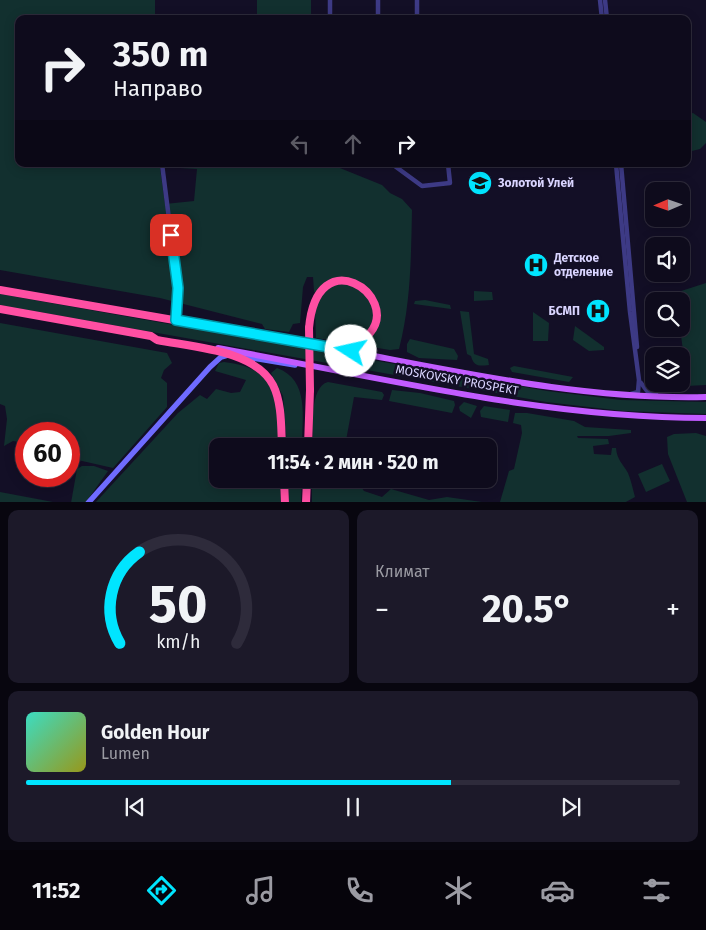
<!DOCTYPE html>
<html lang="ru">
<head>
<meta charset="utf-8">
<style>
	body { margin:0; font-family:"Fira Sans",sans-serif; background:#1c1929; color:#f1f3f6; height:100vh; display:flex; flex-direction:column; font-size:19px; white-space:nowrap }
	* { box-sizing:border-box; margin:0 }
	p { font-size:16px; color:#9b9ba3 }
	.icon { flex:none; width:28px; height:28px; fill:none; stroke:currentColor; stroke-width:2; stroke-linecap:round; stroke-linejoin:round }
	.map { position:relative; height:502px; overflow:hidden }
	.sheet { display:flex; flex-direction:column; gap:8px; padding:8px; background:#08060f; flex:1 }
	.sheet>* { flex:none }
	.hud { position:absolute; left:15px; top:15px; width:676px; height:152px; border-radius:10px; box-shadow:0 2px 12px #0003,0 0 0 1px #2e2b3b; background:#0e0b1c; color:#f1f3f6; overflow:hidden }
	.needle { width:32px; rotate:268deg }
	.buttons { position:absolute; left:645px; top:182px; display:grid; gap:10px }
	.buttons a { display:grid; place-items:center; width:45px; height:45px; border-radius:10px; background:#0e0b1c; box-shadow:0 2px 12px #0003,0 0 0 1px #2e2b3b; font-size:25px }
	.speed { position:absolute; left:15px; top:422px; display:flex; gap:10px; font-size:25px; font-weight:700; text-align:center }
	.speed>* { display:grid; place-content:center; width:65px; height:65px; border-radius:50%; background:#0e0b1c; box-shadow:0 2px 12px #0003,0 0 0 1px #2e2b3b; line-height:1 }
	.speed .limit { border:8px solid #d22; background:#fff; color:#111 }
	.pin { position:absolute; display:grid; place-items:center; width:42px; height:42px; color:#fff; margin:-21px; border-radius:10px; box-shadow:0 2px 8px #0006 }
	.me { position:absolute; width:55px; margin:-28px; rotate:280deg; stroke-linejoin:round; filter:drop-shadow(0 0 4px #0008) }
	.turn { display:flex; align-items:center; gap:18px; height:105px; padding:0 15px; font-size:22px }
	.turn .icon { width:65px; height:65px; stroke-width:2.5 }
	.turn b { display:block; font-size:35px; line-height:42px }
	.lanes { display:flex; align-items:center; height:48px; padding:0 15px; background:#0003; justify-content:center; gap:25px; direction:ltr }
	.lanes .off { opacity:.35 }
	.big { font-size:38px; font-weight:700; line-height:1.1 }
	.sheet .tile { flex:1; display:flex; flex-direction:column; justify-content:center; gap:8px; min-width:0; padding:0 18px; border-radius:10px; background:#1c1929 }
	.sheet .dial { align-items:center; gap:0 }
	.dial svg { height:130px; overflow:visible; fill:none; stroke:#2e2b3b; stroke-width:7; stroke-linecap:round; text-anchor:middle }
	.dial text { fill:#f1f3f6; stroke:none }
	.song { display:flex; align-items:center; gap:15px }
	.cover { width:60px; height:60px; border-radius:8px; background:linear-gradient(135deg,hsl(170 70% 55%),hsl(60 70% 35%)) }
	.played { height:5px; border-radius:2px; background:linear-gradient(90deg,#00e5ff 65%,#2e2b3b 65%) }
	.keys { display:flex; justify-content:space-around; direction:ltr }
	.heat { display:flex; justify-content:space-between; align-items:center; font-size:28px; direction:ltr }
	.sheet .tiles { flex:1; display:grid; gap:8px; grid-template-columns:1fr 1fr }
	.tile:last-child { grid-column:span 2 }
	.trip { position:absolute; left:209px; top:438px; width:288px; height:50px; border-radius:10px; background:#0e0b1c; box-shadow:0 2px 12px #0003,0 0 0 1px #2e2b3b; font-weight:700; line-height:50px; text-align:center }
	.menu { display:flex; height:80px; justify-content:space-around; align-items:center; background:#06040b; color:#9b9ba3 }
	.menu .icon { width:35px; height:35px }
	.menu .on { color:#00e5ff }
	.menu b { font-size:22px; color:#f1f3f6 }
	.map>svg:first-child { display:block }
	.green { fill:#12302f }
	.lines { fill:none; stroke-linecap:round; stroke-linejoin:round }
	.street { stroke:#3d3a85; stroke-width:4.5 }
	.secondary { stroke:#6f6bff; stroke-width:5.5 }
	.primary { stroke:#c25bff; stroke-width:6 }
	.highway { stroke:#ff4fa3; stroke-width:8 }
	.highway-bridge { stroke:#ff4fa3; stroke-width:8 }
	.route-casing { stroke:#0095a6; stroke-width:12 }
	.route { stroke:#00e5ff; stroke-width:9 }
	.labels { text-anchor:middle; stroke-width:5; stroke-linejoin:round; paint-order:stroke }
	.poi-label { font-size:12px; font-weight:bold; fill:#d9d4ff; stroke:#130f26; text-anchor:start }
	.street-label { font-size:12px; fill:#d9d4ff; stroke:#130f26 }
</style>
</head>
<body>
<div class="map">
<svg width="706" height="503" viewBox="0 0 706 503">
	<rect width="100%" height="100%" fill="#130f26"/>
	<!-- green -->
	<g class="green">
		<path d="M0,0H155V19H19V164H93L160,168L165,204L194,201L197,169L180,168L182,164H330L382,185L390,193L402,199L412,210C411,257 411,303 399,349L390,350L316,338L315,312L318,300L314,291L313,277H307L303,287L300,323L293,324L289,332L265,329L262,324L160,298L0,270Z"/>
		<rect x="257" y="0" width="54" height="19"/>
		<path d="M693,113L706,122V143L700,149L688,152V114Z"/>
		<path d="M706,283V385L667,387L664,384H681V360L684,357L680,329L681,301H654V314L647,302Z"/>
		<path d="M474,291L492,292L493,300L474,301Z"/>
		<path d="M0,294L547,391L621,400L706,402V414L623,411L546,402L0,305Z"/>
		<path d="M425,300L450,305L451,309L414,304L415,301Z"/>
		<path d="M460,311L469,312L474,354L488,359L489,365C479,366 474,367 471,356L467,354Z"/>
		<path d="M533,312L549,323L548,341H533Z"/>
		<path d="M0,323L167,353L172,363L164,370L161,378L167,383V407L113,468L69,458V434H26V443L13,441L4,446L7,419L5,406L0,404Z"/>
		<path d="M575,326L604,347V350L589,351L573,340Z"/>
		<path d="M410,339L454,349L458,356L457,360L419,358L407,352V344Z"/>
		<path d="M224,362C279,368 277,400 279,446H218V479H280L281,502L95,503L178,413L200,395L207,399L216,389L231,393L240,392L246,380L215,371L219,363Z"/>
		<path d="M514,366L573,377L569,382L512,372L510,368Z"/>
		<path d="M277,368C310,380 302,418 302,446H287L283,396L271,373Z"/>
		<path d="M328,382L382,392L384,395L382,400L354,397L345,446H313C313,430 309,387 328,382Z"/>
		<path d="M392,390L420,393L454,401L455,405L452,413L389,401Z"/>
		<path d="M464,402L477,406L471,418L460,411L459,407Z"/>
		<path d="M484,406L510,410L508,422L481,417L480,411Z"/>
		<path d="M515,413H527L574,421L585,427L631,430V433L609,436H577L578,438L608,439L609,444L593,446L594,454L611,455L612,448H616C617,460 623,464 628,473C631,480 633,490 635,497L624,503L500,502L509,471L514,469L522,433L521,425L513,423Z"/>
		<path d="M696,433L706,436V502H687L668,454L667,437L674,434Z"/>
		<path d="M662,464L670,481L646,492L638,474Z"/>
		<path d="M82,466H94L108,471L86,502L71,503L77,469Z"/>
		<path d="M288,479H302L301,502H289Z"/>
		<path d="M312,479L356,480L364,491L382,497L391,489L429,500L447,497L482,502H312Z"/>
		<path d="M0,492L53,502H0Z"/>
	</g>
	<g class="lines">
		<!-- street -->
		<g class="street">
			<path d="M600,0L602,19"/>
			<path d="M605,0L607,19"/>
			<path d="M330,19V0"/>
			<path d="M378,19V0"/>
			<path d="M417,19V0"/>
			<path d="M162,164L178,289L176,321"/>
			<path d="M392,164L422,186L450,183L448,164"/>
			<path d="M616,164L630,312L639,380L638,392L631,394"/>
			<path d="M621,164L637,347"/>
			<path d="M641,383L647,391L656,394"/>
		</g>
		<!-- secondary -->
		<g class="secondary">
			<path d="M240,356L295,365"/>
			<path d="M88,503L210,367L221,357L231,354"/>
		</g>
		<!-- primary -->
		<g class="primary">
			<path d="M218,348C379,377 541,418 706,418"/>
			<path d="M342,350C462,372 583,400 706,397"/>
		</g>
		<!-- highway -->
		<g class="highway">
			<path d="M0,290L336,348C350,348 360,345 370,333C401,296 317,239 309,328"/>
			<path d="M0,309L151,336L157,340C192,347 255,350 273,385C282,403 281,427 282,446"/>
			<path d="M308,446L310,390"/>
			<path d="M284,479L285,503"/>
			<path d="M306,503L307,479"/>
		</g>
		<!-- highway-bridge -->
		<path class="highway-bridge" d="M309,328L310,390"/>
	</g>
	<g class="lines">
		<!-- route casing -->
		<g class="route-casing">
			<path id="route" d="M171,235L178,288L176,320L351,351"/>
		</g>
		<!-- route -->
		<use href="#route" class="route"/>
	</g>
	<!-- icons -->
	<defs>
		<g id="school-disc" transform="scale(1.25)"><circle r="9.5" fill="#00e5ff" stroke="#130f26"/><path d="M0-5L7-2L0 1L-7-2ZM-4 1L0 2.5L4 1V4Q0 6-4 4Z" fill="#111"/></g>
		<g id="hospital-disc" transform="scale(1.25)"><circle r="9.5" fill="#00e5ff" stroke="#130f26"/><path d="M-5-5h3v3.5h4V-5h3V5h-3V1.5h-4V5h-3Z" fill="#111"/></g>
	</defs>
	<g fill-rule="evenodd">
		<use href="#school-disc" x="480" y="183"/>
		<use href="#hospital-disc" x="536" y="265"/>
		<use href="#hospital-disc" x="598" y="311"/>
	</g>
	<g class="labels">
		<!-- poi labels -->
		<g class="poi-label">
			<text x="498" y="187">Золотой Улей</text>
			<text x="554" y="262">Детское<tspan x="554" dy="14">отделение</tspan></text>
			<text x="580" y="315" text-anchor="end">БСМП</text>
		</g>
		<!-- street labels -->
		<g class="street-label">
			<text transform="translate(457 380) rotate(10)" y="4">MOSKOVSKY PROSPEKT</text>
		</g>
	</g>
</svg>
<div class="buttons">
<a><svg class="needle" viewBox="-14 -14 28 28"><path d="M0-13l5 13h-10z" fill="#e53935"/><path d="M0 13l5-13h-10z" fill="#9b9ba3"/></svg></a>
<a><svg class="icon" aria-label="sound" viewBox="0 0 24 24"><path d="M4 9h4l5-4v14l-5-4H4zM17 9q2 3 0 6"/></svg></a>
<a><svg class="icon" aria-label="search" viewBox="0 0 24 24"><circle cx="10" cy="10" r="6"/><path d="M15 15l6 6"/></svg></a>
<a><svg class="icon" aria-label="layers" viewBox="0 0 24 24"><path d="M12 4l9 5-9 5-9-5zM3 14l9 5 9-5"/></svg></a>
</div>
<div class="speed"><div class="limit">60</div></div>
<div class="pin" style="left:171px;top:235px;background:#d93025"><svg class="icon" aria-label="arrive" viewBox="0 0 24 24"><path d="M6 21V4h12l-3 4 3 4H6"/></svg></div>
<svg class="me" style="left:351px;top:351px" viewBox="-20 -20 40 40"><circle r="19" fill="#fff"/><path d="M0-13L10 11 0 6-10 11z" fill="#00e5ff"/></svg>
<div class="trip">11:54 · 2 мин · 520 m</div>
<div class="hud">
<div class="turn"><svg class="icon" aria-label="right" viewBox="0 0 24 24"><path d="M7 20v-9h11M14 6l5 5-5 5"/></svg><div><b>350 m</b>Направо</div></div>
<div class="lanes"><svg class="icon off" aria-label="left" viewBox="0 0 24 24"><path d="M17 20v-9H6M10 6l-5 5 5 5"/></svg><svg class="icon off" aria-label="ahead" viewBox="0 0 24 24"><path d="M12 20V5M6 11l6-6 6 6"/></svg><svg class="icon" aria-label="right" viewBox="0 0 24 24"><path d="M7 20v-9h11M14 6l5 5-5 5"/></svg></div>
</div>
</div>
<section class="sheet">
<div class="tiles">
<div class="tile dial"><svg viewBox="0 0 100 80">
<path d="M14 69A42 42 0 1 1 86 69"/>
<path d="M14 69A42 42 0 0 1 26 13" stroke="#00e5ff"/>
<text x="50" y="56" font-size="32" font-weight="700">50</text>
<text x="50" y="72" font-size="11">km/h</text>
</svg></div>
<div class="tile"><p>Климат</p>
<div class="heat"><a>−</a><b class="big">20.5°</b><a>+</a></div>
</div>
<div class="tile">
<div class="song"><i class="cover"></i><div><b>Golden Hour</b><p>Lumen</p></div></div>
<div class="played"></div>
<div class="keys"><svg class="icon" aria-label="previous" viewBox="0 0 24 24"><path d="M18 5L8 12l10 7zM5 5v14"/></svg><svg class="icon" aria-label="pause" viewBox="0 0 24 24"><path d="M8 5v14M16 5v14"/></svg><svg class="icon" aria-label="next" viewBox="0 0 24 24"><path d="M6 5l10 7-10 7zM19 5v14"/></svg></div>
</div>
</div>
</section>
<nav class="menu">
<b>11:52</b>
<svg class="icon on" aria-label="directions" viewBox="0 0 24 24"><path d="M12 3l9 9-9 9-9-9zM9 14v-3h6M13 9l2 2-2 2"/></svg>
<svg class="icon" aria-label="music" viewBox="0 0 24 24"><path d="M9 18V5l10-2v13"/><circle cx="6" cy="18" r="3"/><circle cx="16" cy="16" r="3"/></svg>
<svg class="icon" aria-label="phone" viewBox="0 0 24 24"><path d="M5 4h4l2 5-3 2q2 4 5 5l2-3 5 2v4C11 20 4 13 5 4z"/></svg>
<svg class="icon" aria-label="climate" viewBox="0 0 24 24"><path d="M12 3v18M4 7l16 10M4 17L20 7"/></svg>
<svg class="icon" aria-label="car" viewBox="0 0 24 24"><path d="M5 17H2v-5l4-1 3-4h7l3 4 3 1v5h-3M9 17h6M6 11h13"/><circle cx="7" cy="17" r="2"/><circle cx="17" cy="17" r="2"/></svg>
<svg class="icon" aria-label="filters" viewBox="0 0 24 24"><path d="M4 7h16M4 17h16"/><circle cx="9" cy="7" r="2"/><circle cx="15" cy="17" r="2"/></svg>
</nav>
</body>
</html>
